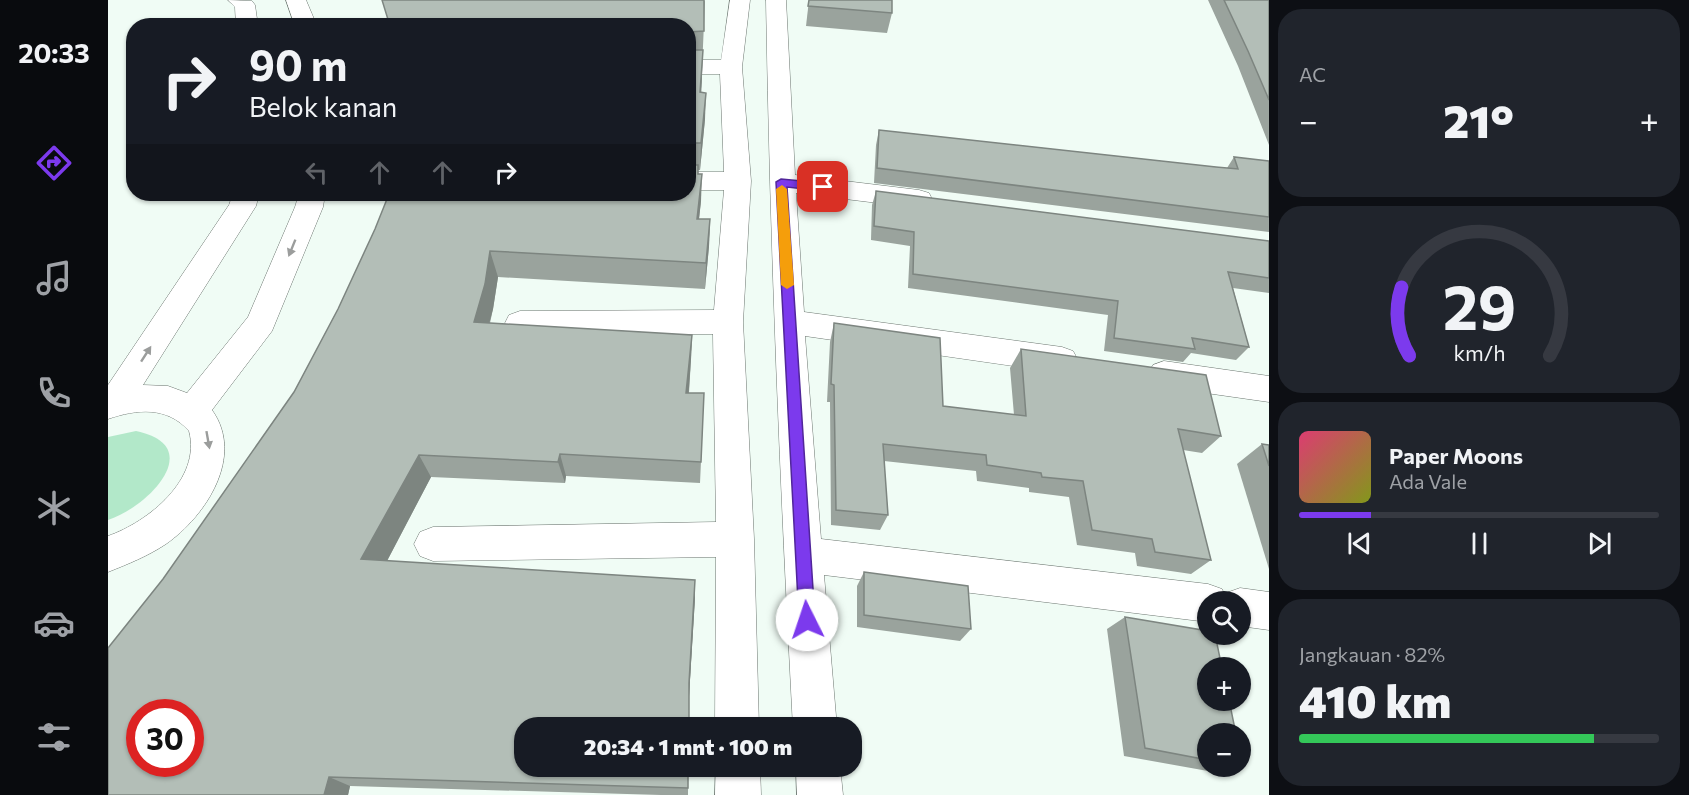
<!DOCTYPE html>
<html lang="id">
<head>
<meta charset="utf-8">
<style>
	body { margin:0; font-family:Commissioner,sans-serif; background:#20242c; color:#f1f3f6; height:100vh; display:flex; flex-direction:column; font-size:22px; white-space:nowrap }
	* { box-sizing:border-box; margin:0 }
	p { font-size:20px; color:#9ea1a6 }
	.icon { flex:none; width:33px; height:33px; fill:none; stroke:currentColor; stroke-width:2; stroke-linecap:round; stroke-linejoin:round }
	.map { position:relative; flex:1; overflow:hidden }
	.panel { display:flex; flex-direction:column; gap:9px; padding:9px; background:#0d0f14; width:420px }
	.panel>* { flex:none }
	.top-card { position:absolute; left:18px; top:18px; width:570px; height:183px; border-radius:24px; box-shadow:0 2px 4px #0004; background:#171b24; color:#f1f3f6; overflow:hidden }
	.buttons { position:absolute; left:1089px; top:591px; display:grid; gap:12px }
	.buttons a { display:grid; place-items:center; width:54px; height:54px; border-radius:50%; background:#171b24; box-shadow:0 2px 4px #0004; font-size:30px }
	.speed { position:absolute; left:18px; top:699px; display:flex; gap:12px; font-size:30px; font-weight:700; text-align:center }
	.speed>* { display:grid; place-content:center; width:78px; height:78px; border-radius:50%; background:#171b24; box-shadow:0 2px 4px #0004; line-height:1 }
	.speed .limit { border:9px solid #d22; background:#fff; color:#111 }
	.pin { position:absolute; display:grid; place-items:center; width:51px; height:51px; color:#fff; margin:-26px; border-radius:12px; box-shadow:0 3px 9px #0006 }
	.me { position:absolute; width:66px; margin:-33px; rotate:356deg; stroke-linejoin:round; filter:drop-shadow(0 0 4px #0008) }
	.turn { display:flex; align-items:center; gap:21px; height:126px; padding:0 24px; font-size:27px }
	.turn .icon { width:78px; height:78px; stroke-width:2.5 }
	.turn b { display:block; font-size:42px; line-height:51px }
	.lanes { display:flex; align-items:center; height:57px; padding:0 24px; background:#0003; justify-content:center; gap:30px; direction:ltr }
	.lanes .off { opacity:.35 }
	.big { font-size:45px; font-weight:800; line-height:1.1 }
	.panel .card { flex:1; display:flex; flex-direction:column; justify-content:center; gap:9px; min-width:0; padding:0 21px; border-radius:24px; background:#20242c }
	.panel .dial { align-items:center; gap:0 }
	.dial svg { height:156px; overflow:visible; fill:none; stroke:#363941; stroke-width:7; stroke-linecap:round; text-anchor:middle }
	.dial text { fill:#f1f3f6; stroke:none }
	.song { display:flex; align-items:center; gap:18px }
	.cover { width:72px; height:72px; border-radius:9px; background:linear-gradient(135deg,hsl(340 70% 55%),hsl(70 70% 35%)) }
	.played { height:6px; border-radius:3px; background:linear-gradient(90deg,#7c3aed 20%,#363941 20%) }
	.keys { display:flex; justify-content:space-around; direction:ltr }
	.heat { display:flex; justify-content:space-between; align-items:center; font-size:33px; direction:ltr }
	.charge { height:9px; border-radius:4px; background:linear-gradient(90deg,#34c759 82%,#363941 0) }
	.trip { position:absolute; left:406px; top:717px; width:348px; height:60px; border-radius:24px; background:#171b24; box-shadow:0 2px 4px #0004; font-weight:800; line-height:60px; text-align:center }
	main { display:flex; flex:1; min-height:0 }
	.tabs { display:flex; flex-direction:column; width:108px; justify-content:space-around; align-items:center; background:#090b0e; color:#9ea1a6 }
	.tabs .icon { width:42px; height:42px }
	.tabs .selected { color:#7c3aed }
	.tabs b { font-size:27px; color:#f1f3f6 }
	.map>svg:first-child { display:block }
	.green { fill:#b2e8c9 }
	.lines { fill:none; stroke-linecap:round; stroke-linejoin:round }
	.street-casing { stroke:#6c7670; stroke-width:1 }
	.street { fill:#fff; fill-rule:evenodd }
	.wall { fill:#9aa39d }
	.shaded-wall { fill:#7d8580 }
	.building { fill:#b3beb7; stroke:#7d8580; stroke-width:1.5; fill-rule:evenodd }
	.oneway { fill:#9b9d9c }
	.route { fill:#7c3aed; stroke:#51269a; stroke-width:1.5 }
	.slow { fill:#f59e0b }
</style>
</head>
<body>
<main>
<nav class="tabs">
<b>20:33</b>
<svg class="icon selected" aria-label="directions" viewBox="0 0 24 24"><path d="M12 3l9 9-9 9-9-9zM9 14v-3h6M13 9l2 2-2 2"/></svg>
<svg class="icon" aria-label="music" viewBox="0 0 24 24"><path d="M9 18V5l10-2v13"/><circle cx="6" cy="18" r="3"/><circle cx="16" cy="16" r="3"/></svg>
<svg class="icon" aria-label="phone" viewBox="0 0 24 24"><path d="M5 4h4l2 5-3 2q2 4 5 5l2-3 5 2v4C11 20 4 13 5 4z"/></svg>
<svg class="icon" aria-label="climate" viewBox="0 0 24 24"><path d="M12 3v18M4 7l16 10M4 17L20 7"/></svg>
<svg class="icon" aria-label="car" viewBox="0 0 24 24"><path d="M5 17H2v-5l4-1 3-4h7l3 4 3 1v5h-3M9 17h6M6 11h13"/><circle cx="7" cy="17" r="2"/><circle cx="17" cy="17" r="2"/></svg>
<svg class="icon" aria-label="filters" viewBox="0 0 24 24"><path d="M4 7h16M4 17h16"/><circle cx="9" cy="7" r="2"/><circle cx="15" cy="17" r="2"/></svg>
</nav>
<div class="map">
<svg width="1161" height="795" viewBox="0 0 1161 795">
	<rect width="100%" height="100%" fill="#f0fcf5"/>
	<!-- green -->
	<path class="green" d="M28,431C100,446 40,507 0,520V437Z"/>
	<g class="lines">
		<!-- street casing -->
		<g class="street-casing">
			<g id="street">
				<path d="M120,0L144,1L147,5L150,26H128L127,7Z"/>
				<path d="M178,0H198L209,26H187Z"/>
				<path d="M622,0H642L634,67L643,181L635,322L646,539L651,728H607L608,557L325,561L312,556L306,544L312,532L325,527L608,522L605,334L412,335L401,331L397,323L401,315L412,311L606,310L616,190H580V172H616L612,74H580V60H613Z"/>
				<path d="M658,0H678L687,175L811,190L821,193L824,199L821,205L811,208L688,193L696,312L954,347L965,351L970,360L965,369L954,373L697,336L713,539L1100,584L1114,589L1117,596L1118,593L1132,588L1161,592V630L1132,626V602H1100V622L716,575L729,728H685C672,485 662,243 658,0Z"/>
				<path d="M125,194H151L148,206L35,385L60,386L79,393L140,317L187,207L191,194H217L215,207L164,331L104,410C137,456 98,516 58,544C40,556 20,564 0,572V536C40,522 94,479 81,431C59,406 29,409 0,419V385L121,205Z"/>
				<path d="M1056,361L1161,376V402L1056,387L1045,383L1040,374L1045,365Z"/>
				<path d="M608,766H652L653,795H607Z"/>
				<path d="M688,766H732L735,795H689Z"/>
			</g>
		</g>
		<!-- street -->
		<use href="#street" class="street"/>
	</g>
	<!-- wall -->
	<g class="wall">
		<path d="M597,0L593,92L597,119L592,170H590V174L593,201L591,219H602L601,246L597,289L390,277L385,309L382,323L584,335L583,359L581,393L595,417L592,483L458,476L457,483L323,477L279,561L587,598L581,696L580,795H553L242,786L240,795H0L55,579L186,392L230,309L267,229L580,194V26Z"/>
		<path d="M701,0L784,13L779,33L698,26Z"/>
		<path d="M1100,0H1161V145L1130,66Z"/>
		<path d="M771,130L1108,167L1119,168L1126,157L1161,161V232L766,183L768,145Z"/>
		<path d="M768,191L1161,241V293L1125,288L1141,347L1128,360L1083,353L1075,362L996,351L1000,315L800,288L802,246L763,240L764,205Z"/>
		<path d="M726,323L835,406L906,415L902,368L913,349L1113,436L1094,453L1075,450L1103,560L1083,574L1029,566L1027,553L969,545L961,497L921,492V488L869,481L868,471L776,461L780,515L772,530L723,525L722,402H719L722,342Z"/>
		<path d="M1154,444L1161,445V569L1129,464Z"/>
		<path d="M756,572L863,629L852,641L749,627V586Z"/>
		<path d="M1017,617L1100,734V766H1132V753L1135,766L1111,773L1016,756L999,629Z"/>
	</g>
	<!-- shaded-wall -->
	<g class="shaded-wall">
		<path d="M595,50L594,76L592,119V92Z"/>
		<path d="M598,93L597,119L592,170L593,143Z"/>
		<path d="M594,174L593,201L588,245L589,219Z"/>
		<path d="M602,219L601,246L597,289L598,263Z"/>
		<path d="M382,251L390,277L385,309L375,347L366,322Z"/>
		<path d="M584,335L583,359L579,416L578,393Z"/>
		<path d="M452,454L458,476L457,483L450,462Z"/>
		<path d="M311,455L323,477L270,578L253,559Z"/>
		<path d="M587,580V598L581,696V683Z"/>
		<path d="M221,777L242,786L240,795H216Z"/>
	</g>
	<!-- building -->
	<g class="building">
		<path d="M274,0H596V31L580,32V26H282Z"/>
		<path d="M701,0H784V13L700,6Z"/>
		<path d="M1116,0H1161V100L1140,51Z"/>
		<path d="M580,50H595L592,92L598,93L593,143H580Z"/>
		<path d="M771,130L1108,167L1130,169L1126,157L1161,161V217L769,168Z"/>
		<path d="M580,165H590V174H594L589,219H602L598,263L382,251L377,284L366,322L584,335L578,393H596L593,462L452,454L450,462L311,455L253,559L587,580L581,683V728H417V766H580V788L221,777L216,795H0V648L55,579L186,392L230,309L267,229L281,194H580ZM32,712H82V764H32Z"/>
		<path d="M768,191L1161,241V278L1120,272L1141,347L1084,338L1087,349L1006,338L1010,301L805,274L806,232L766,226Z"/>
		<path d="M726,323L832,338L835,406L918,416L913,349L1098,375L1113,436L1070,429L1103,560L1047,552L1044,539L984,530L975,481L934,477L933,473L879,465L878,455L775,444L780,515L728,510L726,385L723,384Z"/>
		<path d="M1154,444L1161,445V466Z"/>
		<path d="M756,572L860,586L863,629L756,615Z"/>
		<path d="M1017,617L1100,631V634H1107L1114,668H1100V700H1121L1128,734H1100V760L1037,748Z"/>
		<path d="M1132,753L1135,766H1132Z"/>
	</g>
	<!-- one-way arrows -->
	<defs><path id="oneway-solid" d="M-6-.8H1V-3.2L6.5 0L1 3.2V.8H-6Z" transform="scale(1.5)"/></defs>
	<g class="oneway">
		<use href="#oneway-solid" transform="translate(184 248) rotate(112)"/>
		<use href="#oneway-solid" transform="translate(38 354) rotate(-57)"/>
		<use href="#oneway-solid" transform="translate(100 440) rotate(80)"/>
	</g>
	<!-- route -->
	<path class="route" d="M673,179L715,183L721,187L715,191L679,187L707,620L705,626L699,628L693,626L691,620L668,182Z"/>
	<!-- slow -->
	<path class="slow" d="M674,185L679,189L686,285L679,289L673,285L668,189Z"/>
</svg>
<div class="buttons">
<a><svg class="icon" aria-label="search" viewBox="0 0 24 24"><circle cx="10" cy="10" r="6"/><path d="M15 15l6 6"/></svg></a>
<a>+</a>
<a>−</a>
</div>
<div class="speed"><div class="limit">30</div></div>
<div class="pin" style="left:715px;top:187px;background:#d93025"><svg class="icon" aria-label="arrive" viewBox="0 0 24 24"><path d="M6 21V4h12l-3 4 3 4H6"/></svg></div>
<svg class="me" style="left:699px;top:620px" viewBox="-20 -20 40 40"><circle r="19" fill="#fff"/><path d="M0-13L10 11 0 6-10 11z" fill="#7c3aed"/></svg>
<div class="trip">20:34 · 1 mnt · 100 m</div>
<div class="top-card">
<div class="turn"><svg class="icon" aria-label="right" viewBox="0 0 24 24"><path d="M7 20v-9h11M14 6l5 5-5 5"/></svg><div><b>90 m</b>Belok kanan</div></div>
<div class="lanes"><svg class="icon off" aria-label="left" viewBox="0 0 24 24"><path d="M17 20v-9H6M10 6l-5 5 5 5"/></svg><svg class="icon off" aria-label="ahead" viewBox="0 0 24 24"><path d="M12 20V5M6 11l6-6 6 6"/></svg><svg class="icon off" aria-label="ahead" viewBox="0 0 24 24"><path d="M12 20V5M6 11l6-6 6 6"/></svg><svg class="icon" aria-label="right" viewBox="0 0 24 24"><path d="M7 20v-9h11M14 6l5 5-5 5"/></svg></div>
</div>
</div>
<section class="panel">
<div class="card"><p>AC</p>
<div class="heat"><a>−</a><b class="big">21°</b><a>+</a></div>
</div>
<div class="card dial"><svg viewBox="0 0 100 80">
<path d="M14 69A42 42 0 1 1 86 69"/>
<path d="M14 69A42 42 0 0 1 10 34" stroke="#7c3aed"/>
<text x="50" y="56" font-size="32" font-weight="700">29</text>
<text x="50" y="72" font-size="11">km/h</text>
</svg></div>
<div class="card">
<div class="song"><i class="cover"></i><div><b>Paper Moons</b><p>Ada Vale</p></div></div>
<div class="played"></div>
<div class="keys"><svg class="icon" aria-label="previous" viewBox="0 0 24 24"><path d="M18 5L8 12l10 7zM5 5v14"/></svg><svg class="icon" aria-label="pause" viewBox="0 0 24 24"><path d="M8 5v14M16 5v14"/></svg><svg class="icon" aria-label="next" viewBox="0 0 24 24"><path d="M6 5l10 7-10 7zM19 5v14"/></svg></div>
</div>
<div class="card"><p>Jangkauan · 82%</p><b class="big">410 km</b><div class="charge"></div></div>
</section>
</main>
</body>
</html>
